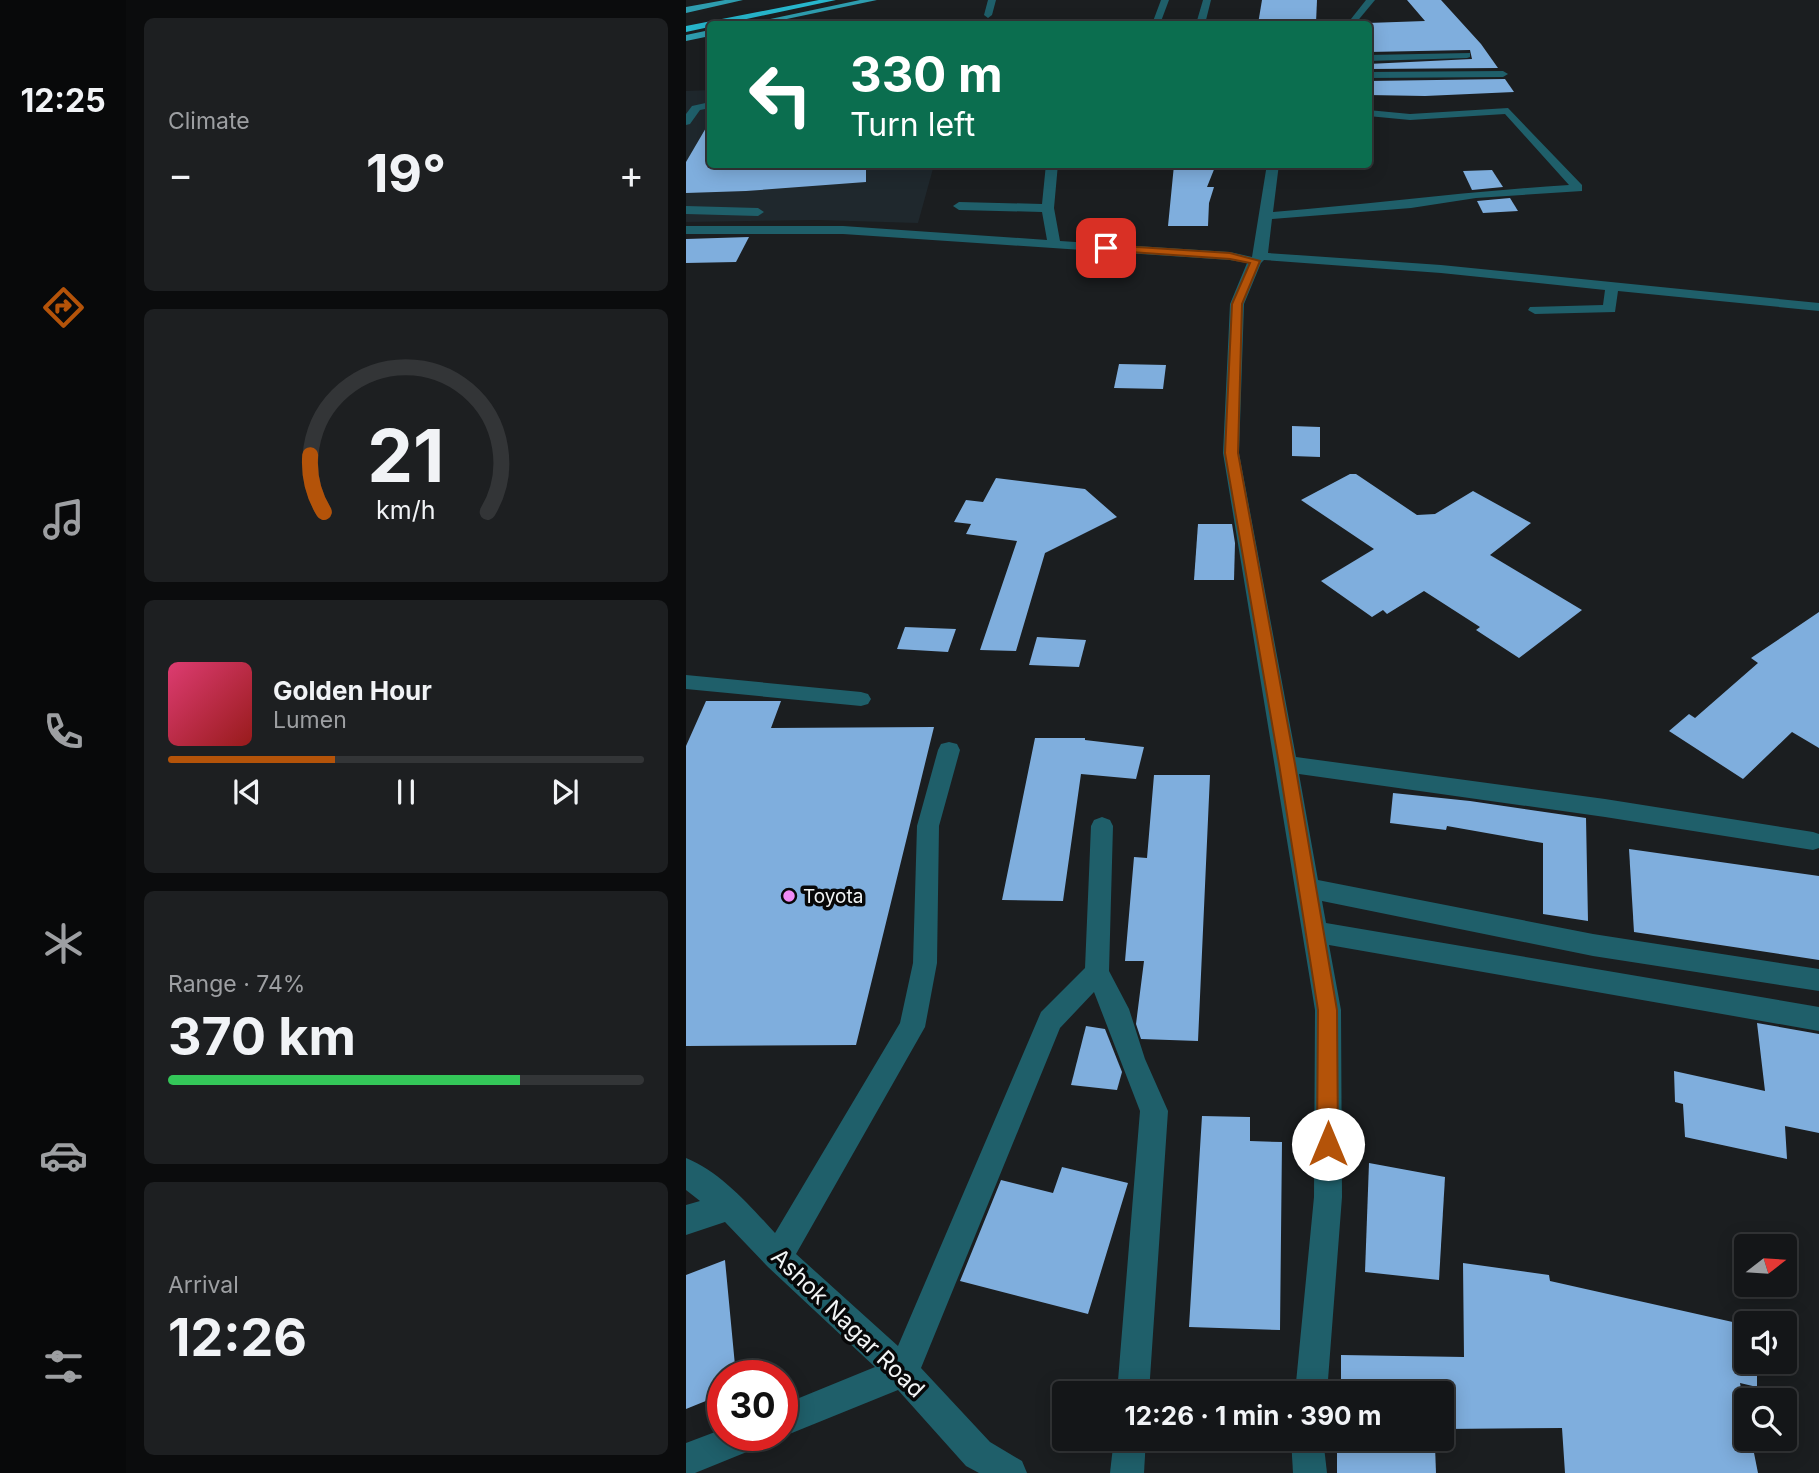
<!DOCTYPE html>
<html lang="en">
<head>
<meta charset="utf-8">
<style>
	body { margin:0; font-family:Inter,sans-serif; background:#1d1f21; color:#f1f3f6; height:100vh; display:flex; flex-direction:column; font-size:26px; white-space:nowrap }
	* { box-sizing:border-box; margin:0 }
	p { font-size:23px; color:#9d9fa2 }
	.icon { flex:none; width:38px; height:38px; fill:none; stroke:currentColor; stroke-width:2; stroke-linecap:round; stroke-linejoin:round }
	.map { position:relative; flex:1; overflow:hidden }
	.side { display:flex; flex-direction:column; gap:18px; padding:18px; background:#0b0c0d; width:560px }
	.side>* { flex:none }
	.banner { position:absolute; left:21px; top:21px; width:665px; height:147px; border-radius:7px; box-shadow:0 4px 18px #0003,0 0 0 2px #333537; background:#0b6e4f; color:#fff; overflow:hidden }
	.needle { width:46px; rotate:73deg }
	.controls { position:absolute; left:1048px; top:1234px; display:grid; gap:14px }
	.controls a { display:grid; place-items:center; width:63px; height:63px; border-radius:7px; background:#141618; box-shadow:0 4px 18px #0003,0 0 0 2px #333537; font-size:35px }
	.speed { position:absolute; left:21px; top:1360px; display:flex; gap:14px; font-size:35px; font-weight:700; text-align:center }
	.speed>* { display:grid; place-content:center; width:91px; height:91px; border-radius:50%; background:#141618; box-shadow:0 4px 18px #0003,0 0 0 2px #333537; line-height:1 }
	.speed .limit { border:10px solid #d22; background:#fff; color:#111 }
	.pin { position:absolute; display:grid; place-items:center; width:60px; height:60px; color:#fff; margin:-30px; border-radius:14px; box-shadow:0 4px 10px #0006 }
	.me { position:absolute; width:77px; margin:-38px; rotate:0deg; stroke-linejoin:round; filter:drop-shadow(0 0 5px #0008) }
	.turn { display:flex; align-items:center; gap:24px; height:147px; padding:0 28px; font-size:32px }
	.turn .icon { width:91px; height:91px; stroke-width:2.5 }
	.turn b { display:block; font-size:49px; line-height:60px }
	.big { font-size:52px; font-weight:700; line-height:1.1 }
	.side .card { flex:1; display:flex; flex-direction:column; justify-content:center; gap:10px; min-width:0; padding:0 24px; border-radius:10px; background:#1d1f21 }
	.side .dial { align-items:center; gap:0 }
	.dial svg { height:182px; overflow:visible; fill:none; stroke:#333537; stroke-width:7; stroke-linecap:round; text-anchor:middle }
	.dial text { fill:#f1f3f6; stroke:none }
	.song { display:flex; align-items:center; gap:21px }
	.cover { width:84px; height:84px; border-radius:10px; background:linear-gradient(135deg,hsl(340 70% 55%),hsl(0 70% 35%)) }
	.played { height:7px; border-radius:4px; background:linear-gradient(90deg,#b45309 35%,#333537 35%) }
	.keys { display:flex; justify-content:space-around; direction:ltr }
	.heat { display:flex; justify-content:space-between; align-items:center; font-size:38px; direction:ltr }
	.charge { height:10px; border-radius:5px; background:linear-gradient(90deg,#34c759 74%,#333537 0) }
	.trip { position:absolute; left:366px; top:1381px; width:402px; height:70px; border-radius:7px; background:#141618; box-shadow:0 4px 18px #0003,0 0 0 2px #333537; font-weight:700; line-height:70px; text-align:center }
	main { display:flex; flex:1; min-height:0 }
	.menu { display:flex; flex-direction:column; width:126px; justify-content:space-around; align-items:center; background:#08090a; color:#9d9fa2 }
	.menu .icon { width:49px; height:49px }
	.menu .active { color:#b45309 }
	.menu b { font-size:32px; color:#f1f3f6 }
	.map>svg:first-child { display:block }
	.built { fill:#1f282d }
	.building { fill:#7faedd }
	.lines { fill:none; stroke-linecap:round; stroke-linejoin:round }
	.minor { fill:#1f5f6a; fill-rule:evenodd }
	.major { fill:#2e9daf; fill-rule:evenodd }
	.highway { fill:#27b6cc; fill-rule:evenodd }
	.route { fill:#b45309; stroke:#753606; stroke-width:2 }
	.poi-dot { fill:#f08bf5; stroke:#070809; stroke-width:2.5 }
	.labels { text-anchor:middle; stroke-width:7; stroke-linejoin:round; paint-order:stroke }
	.poi-label { font-size:19px; fill:#f1f4f5; stroke:#070809; text-anchor:start }
	.near-street-label { font-size:23px; fill:#f1f4f5; stroke:#070809 }
</style>
</head>
<body>
<main>
<nav class="menu">
<b>12:25</b>
<svg class="icon active" aria-label="directions" viewBox="0 0 24 24"><path d="M12 3l9 9-9 9-9-9zM9 14v-3h6M13 9l2 2-2 2"/></svg>
<svg class="icon" aria-label="music" viewBox="0 0 24 24"><path d="M9 18V5l10-2v13"/><circle cx="6" cy="18" r="3"/><circle cx="16" cy="16" r="3"/></svg>
<svg class="icon" aria-label="phone" viewBox="0 0 24 24"><path d="M5 4h4l2 5-3 2q2 4 5 5l2-3 5 2v4C11 20 4 13 5 4z"/></svg>
<svg class="icon" aria-label="climate" viewBox="0 0 24 24"><path d="M12 3v18M4 7l16 10M4 17L20 7"/></svg>
<svg class="icon" aria-label="car" viewBox="0 0 24 24"><path d="M5 17H2v-5l4-1 3-4h7l3 4 3 1v5h-3M9 17h6M6 11h13"/><circle cx="7" cy="17" r="2"/><circle cx="17" cy="17" r="2"/></svg>
<svg class="icon" aria-label="filters" viewBox="0 0 24 24"><path d="M4 7h16M4 17h16"/><circle cx="9" cy="7" r="2"/><circle cx="15" cy="17" r="2"/></svg>
</nav>
<section class="side">
<div class="card"><p>Climate</p>
<div class="heat"><a>−</a><b class="big">19°</b><a>+</a></div>
</div>
<div class="card dial"><svg viewBox="0 0 100 80">
<path d="M14 69A42 42 0 1 1 86 69"/>
<path d="M14 69A42 42 0 0 1 8 44" stroke="#b45309"/>
<text x="50" y="56" font-size="32" font-weight="700">21</text>
<text x="50" y="72" font-size="11">km/h</text>
</svg></div>
<div class="card">
<div class="song"><i class="cover"></i><div><b>Golden Hour</b><p>Lumen</p></div></div>
<div class="played"></div>
<div class="keys"><svg class="icon" aria-label="previous" viewBox="0 0 24 24"><path d="M18 5L8 12l10 7zM5 5v14"/></svg><svg class="icon" aria-label="pause" viewBox="0 0 24 24"><path d="M8 5v14M16 5v14"/></svg><svg class="icon" aria-label="next" viewBox="0 0 24 24"><path d="M6 5l10 7-10 7zM19 5v14"/></svg></div>
</div>
<div class="card"><p>Range · 74%</p><b class="big">370 km</b><div class="charge"></div></div>
<div class="card"><p>Arrival</p><b class="big">12:26</b></div>
</section>
<div class="map">
<svg width="1133" height="1473" viewBox="0 0 1133 1473">
	<rect width="100%" height="100%" fill="#1b1e20"/>
	<!-- built -->
	<path class="built" d="M24,90V164L248,165L232,223L131,220L0,222V91Z"/>
	<!-- building -->
	<g class="building">
		<path d="M576,0H631L630,23L572,24Z"/>
		<path d="M721,0H755L795,44L812,68L682,69V64L786,59L784,50L682,52V23L739,21Z"/>
		<path d="M819,79L828,92L739,96L682,95V81Z"/>
		<path d="M24,121V164H180V182L60,191L0,193V162Z"/>
		<path d="M488,165L529,167L521,187H528L523,203L522,226H482Z"/>
		<path d="M806,170L817,187L786,190L777,171Z"/>
		<path d="M824,198L832,211L797,213L791,201Z"/>
		<path d="M63,237L50,262L0,263V239Z"/>
		<path d="M433,364L480,365L477,389L428,388Z"/>
		<path d="M606,426L634,427V457L606,456Z"/>
		<path d="M664,474H670L731,515L749,514L787,491L845,523L804,555L896,610L833,658L790,630L794,627L738,591L701,614L697,610L686,617L635,581L688,549L615,500Z"/>
		<path d="M310,478L399,489L431,517L359,553L330,651L294,650L331,541L280,534L285,524L268,522L280,500L297,502Z"/>
		<path d="M512,524H546L549,543L548,580H508Z"/>
		<path d="M1133,612V748L1106,732L1057,779L983,731L1003,714L1009,718L1072,663L1065,658Z"/>
		<path d="M219,627L270,629L262,652L211,649Z"/>
		<path d="M351,637L400,640L393,667L343,665Z"/>
		<path d="M20,701H95L85,728L248,727L170,1045L0,1046V746Z"/>
		<path d="M349,738H399V740L458,747L450,779L395,774L377,901L316,900Z"/>
		<path d="M468,775H524L512,1041L455,1039L450,1024L458,961H439L448,857L461,858Z"/>
		<path d="M707,793L784,801L900,818L902,921L857,914V843L761,826L760,830L704,823Z"/>
		<path d="M943,849L1133,876V960L948,932Z"/>
		<path d="M1071,1023L1133,1034V1133L1099,1126L1101,1159L999,1137L997,1104L989,1102L988,1071L1079,1091Z"/>
		<path d="M400,1026L419,1029L436,1072L431,1090L385,1085Z"/>
		<path d="M516,1116L564,1117V1141L596,1142L594,1330L503,1327Z"/>
		<path d="M683,1163L759,1177L753,1280L679,1272Z"/>
		<path d="M376,1167L442,1183L402,1314L274,1281L315,1180L367,1193Z"/>
		<path d="M39,1260L50,1376H37V1394L0,1409V1275Z"/>
		<path d="M777,1263L863,1275L864,1281L1060,1325V1362H1071V1387L1054,1383L1060,1417V1438H1065L1072,1473H879L876,1428L756,1429V1393H655V1355L778,1357Z"/>
		<path d="M749,1446L750,1473H651V1448Z"/>
	</g>
	<g class="lines">
		<!-- minor -->
		<g class="minor">
			<path d="M302,0H310L306,15L302,18L298,15Z"/>
			<path d="M475,0H483L474,24H466Z"/>
			<path d="M517,0H525L519,24H510Z"/>
			<path d="M680,0H689L669,24H661Z"/>
			<path d="M784,53V57L781,58L682,61V55Z"/>
			<path d="M682,72L817,71L822,74L817,77L682,78Z"/>
			<path d="M24,102V108L14,110L4,124L0,125V114L6,106Z"/>
			<path d="M822,108L896,185V191L790,198L725,208L586,219L582,253L755,265L1133,303V311L932,291L929,312L849,314L842,310L844,307L917,305L919,290L755,273L578,260L575,263L558,304L553,453L610,757L919,799L1127,832L1133,834V848L1127,850L919,817L613,774L632,880L907,934L1133,969V991L907,956L636,901L640,923L1133,1007V1031L643,945L655,1010L656,1197L641,1393H609L628,1197L629,1010L537,453L544,304L561,263L544,260L157,234H0V226H157L361,240L356,212L273,210L267,206L273,202L356,204L360,164H372L368,208L374,241L544,252L566,257L581,164H593L587,212C686,204 784,191 883,185L819,114L724,120L682,116V110L724,114Z"/>
			<path d="M0,206L72,208L78,212L72,216L0,214Z"/>
			<path d="M0,675L175,692L182,694L185,699L182,704L175,706L0,689Z"/>
			<path d="M263,742L271,744L274,750L253,826L251,963L239,1027L110,1254L212,1346L355,1012L399,968L405,826L408,820L416,817L424,820L427,826L423,971L443,1009L459,1059L482,1111L463,1393H431L454,1111L408,992L374,1028L235,1368L304,1442L336,1461L341,1473H293L280,1466L212,1390L96,1437L91,1435H96V1405L189,1367L82,1267L39,1222L0,1235V1205L14,1201L0,1190V1158C35,1172 64,1206 89,1233L214,1023L227,963L231,826L252,750L255,744Z"/>
			<path d="M37,1429V1435H77L73,1447L9,1473H0V1443Z"/>
			<path d="M428,1438H460L458,1473H424Z"/>
			<path d="M605,1438H637L641,1473H607Z"/>
		</g>
		<!-- major -->
		<g class="major">
			<path d="M39,0H57L0,13V7Z"/>
			<path d="M174,0H191L77,24H61Z"/>
			<path d="M24,30V36L0,41V35Z"/>
		</g>
		<!-- highway -->
		<path class="highway" d="M133,0H150L0,32V26Z"/>
	</g>
	<!-- route -->
	<path class="route" d="M420,245L544,253L574,261L556,304L552,453L609,764L651,1010L652,1144L649,1151L642,1154L634,1151L631,1144L632,1010L593,764L539,453L546,304L564,263L544,259L416,250V246Z"/>
	<!-- markers -->
	<circle class="poi-dot" cx="103" cy="896" r="7"/>
	<g class="labels">
		<!-- poi labels -->
		<g class="poi-label">
			<text x="117" y="903">Toyota</text>
		</g>
		<!-- near-street labels -->
		<g class="near-street-label">
			<text transform="translate(162 1323) rotate(44)" y="8">Ashok Nagar Road</text>
		</g>
	</g>
</svg>
<div class="controls">
<a><svg class="needle" viewBox="-14 -14 28 28"><path d="M0-13l5 13h-10z" fill="#e53935"/><path d="M0 13l5-13h-10z" fill="#9d9fa2"/></svg></a>
<a><svg class="icon" aria-label="sound" viewBox="0 0 24 24"><path d="M4 9h4l5-4v14l-5-4H4zM17 9q2 3 0 6"/></svg></a>
<a><svg class="icon" aria-label="search" viewBox="0 0 24 24"><circle cx="10" cy="10" r="6"/><path d="M15 15l6 6"/></svg></a>
</div>
<div class="speed"><div class="limit">30</div></div>
<div class="pin" style="left:420px;top:248px;background:#d93025"><svg class="icon" aria-label="arrive" viewBox="0 0 24 24"><path d="M6 21V4h12l-3 4 3 4H6"/></svg></div>
<svg class="me" style="left:642px;top:1144px" viewBox="-20 -20 40 40"><circle r="19" fill="#fff"/><path d="M0-13L10 11 0 6-10 11z" fill="#b45309"/></svg>
<div class="trip">12:26 · 1 min · 390 m</div>
<div class="banner">
<div class="turn"><svg class="icon" aria-label="left" viewBox="0 0 24 24"><path d="M17 20v-9H6M10 6l-5 5 5 5"/></svg><div><b>330 m</b>Turn left</div></div>
</div>
</div>
</main>
</body>
</html>
